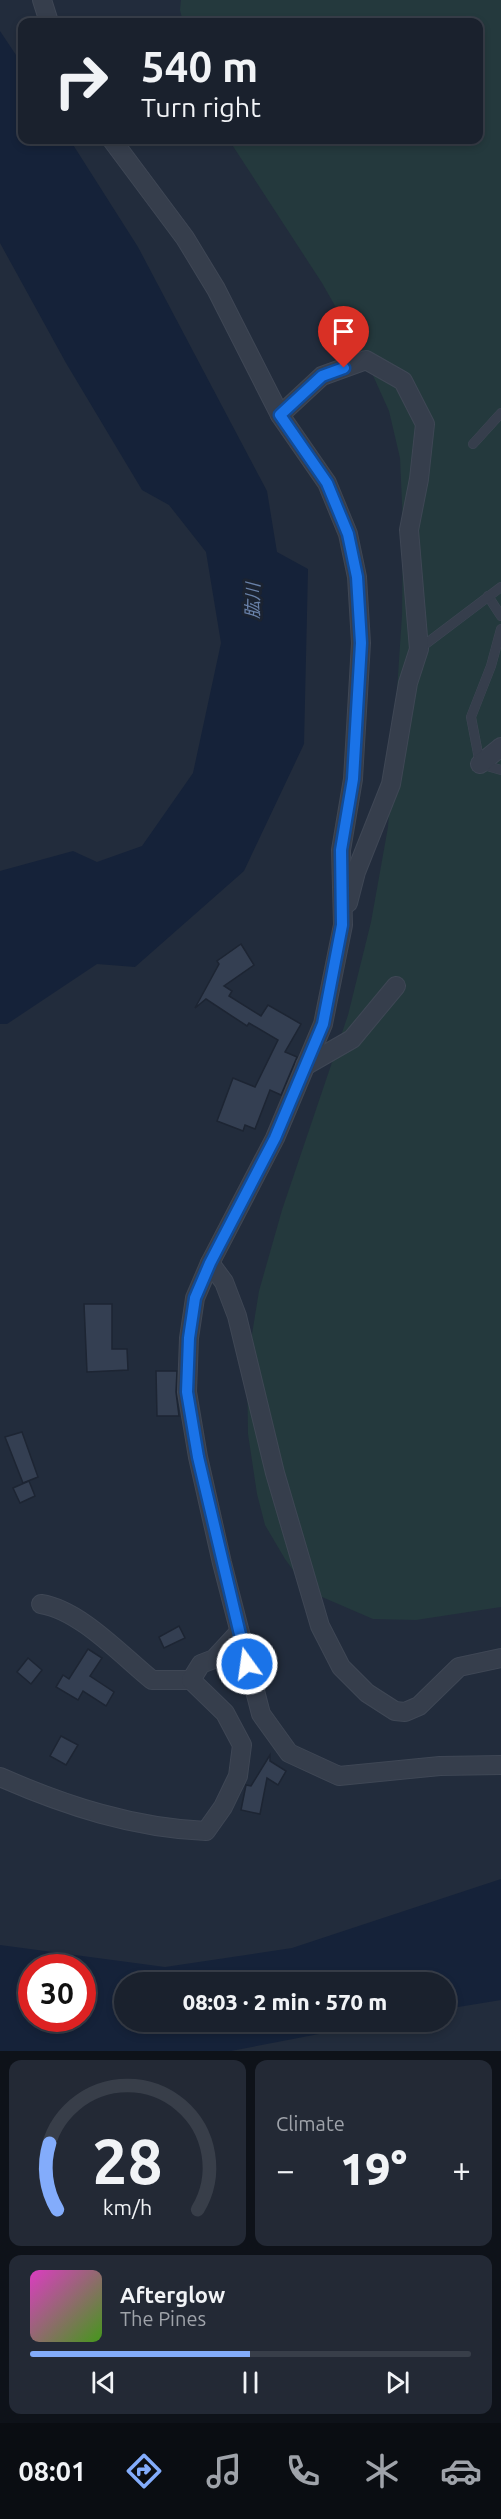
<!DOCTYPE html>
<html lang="en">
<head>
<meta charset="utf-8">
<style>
	body { margin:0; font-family:Ubuntu,"Noto Sans JP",sans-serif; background:#232935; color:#f1f3f6; height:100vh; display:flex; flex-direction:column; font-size:22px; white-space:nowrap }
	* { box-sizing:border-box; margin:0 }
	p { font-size:20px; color:#9fa3aa }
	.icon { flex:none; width:33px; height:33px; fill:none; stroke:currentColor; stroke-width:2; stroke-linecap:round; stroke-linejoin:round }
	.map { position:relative; height:2051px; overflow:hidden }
	.drawer { display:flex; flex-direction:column; gap:9px; padding:9px; background:#0e1219; flex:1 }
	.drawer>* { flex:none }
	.top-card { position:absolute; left:18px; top:18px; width:465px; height:126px; border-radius:12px; box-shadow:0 3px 9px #0003,0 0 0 2px #383e49; background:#1a212d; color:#f1f3f6; overflow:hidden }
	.speed { position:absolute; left:18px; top:1954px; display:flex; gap:12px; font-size:30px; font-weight:700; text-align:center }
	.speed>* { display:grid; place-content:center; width:78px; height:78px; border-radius:50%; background:#1a212d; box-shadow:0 3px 9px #0003,0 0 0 2px #383e49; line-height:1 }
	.speed .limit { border:9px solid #d22; background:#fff; color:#111 }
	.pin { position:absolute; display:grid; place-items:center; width:51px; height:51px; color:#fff; margin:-62px -26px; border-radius:50% 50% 50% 0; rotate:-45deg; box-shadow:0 0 6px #0007 }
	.pin .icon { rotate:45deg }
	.me { position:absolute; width:66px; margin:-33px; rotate:346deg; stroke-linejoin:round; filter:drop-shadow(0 0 4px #0008) }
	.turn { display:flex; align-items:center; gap:21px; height:126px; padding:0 24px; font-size:27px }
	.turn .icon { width:78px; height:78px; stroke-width:2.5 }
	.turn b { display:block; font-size:42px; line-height:51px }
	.big { font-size:45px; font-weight:800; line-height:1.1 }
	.drawer .widget { flex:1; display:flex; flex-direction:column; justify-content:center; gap:9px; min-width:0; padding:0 21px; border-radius:12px; background:#232935 }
	.drawer .dial { align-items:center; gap:0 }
	.dial svg { height:156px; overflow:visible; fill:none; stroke:#383e49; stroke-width:7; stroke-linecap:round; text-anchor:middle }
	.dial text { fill:#f1f3f6; stroke:none }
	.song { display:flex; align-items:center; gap:18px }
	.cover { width:72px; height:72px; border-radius:9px; background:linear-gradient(135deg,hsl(310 70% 55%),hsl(100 70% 35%)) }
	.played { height:6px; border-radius:3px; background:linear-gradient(90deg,#83acfb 50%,#383e49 50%) }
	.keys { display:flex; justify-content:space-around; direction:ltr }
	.heat { display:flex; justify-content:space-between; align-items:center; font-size:33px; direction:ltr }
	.drawer .tiles { flex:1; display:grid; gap:9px; grid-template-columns:1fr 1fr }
	.widget:last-child { grid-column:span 2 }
	.trip { position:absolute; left:114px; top:1972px; width:342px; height:60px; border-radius:30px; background:#1a212d; box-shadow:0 3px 9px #0003,0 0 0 2px #383e49; font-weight:800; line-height:60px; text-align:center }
	.tabs { display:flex; height:96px; justify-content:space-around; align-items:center; background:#0a0d12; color:#9fa3aa }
	.tabs .icon { width:42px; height:42px }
	.tabs .current { color:#83acfb }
	.tabs b { font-size:27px; color:#f1f3f6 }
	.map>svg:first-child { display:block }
	.green { fill:#24393d }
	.water { fill:#152239; fill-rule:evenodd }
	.building { fill:#343f52; stroke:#1d2533; stroke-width:1.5 }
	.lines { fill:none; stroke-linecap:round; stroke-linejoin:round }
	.service-casing { stroke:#3f4755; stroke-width:10 }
	.minor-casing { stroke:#3f4755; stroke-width:20 }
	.service { stroke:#363e4c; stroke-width:9 }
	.minor { stroke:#363e4c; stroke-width:18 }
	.route-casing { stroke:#114b97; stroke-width:15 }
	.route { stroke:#1a73e8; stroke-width:10 }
	.labels { text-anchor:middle; stroke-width:6; stroke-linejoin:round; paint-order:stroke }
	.water-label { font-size:18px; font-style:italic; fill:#6981a8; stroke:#1b2331 }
</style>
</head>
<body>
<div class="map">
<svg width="501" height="2051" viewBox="0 0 501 2051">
	<rect width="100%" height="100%" fill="#222c3c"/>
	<!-- green -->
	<path class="green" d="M181,0H501V1607L416,1620L373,1619L322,1597L301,1581L285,1559L265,1525L257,1494L248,1434L247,1365L259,1291L282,1210L348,1015L371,922L388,827L402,615L403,526L400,458L389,411L366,360L322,283L229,140H478V22H183L180,10Z"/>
	<!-- water -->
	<g class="water">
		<path d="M0,31L22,64V140H70L138,247L267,491L277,552L308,569L304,744L244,871L135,967L97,964L7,1024H0V871L73,851L97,862L142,846L193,773L221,643L206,552L169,505L142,490L66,363L0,243Z"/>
		<path d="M501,1879V2000L446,2009V1983H124V2022H381L231,2051H0V1945L165,1967L292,1948ZM32,1968H82V2019H32Z"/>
	</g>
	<!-- building -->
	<g class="building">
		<path d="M241,944L254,965L224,986L232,991L229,996L261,1016L268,1005L301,1024L285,1052L297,1057L281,1095L270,1090L255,1129L245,1125L243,1131L217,1121L233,1078L255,1087L278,1040L249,1023L247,1026L206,999L195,1008L219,964L217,961Z"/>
		<path d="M84,1304H112V1349H127L128,1370L87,1372Z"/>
		<path d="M156,1371H177L176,1392L179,1416H157Z"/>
		<path d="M22,1432L38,1477L23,1483L5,1437Z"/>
		<path d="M29,1481L35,1496L20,1503L13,1488Z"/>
		<path d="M179,1626L185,1638L164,1648L159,1637Z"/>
		<path d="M88,1649L102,1658L90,1676L114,1692L106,1706L83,1691L78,1700L56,1687L63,1675L69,1679Z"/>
		<path d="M28,1658L42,1670L31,1684L17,1672Z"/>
		<path d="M61,1736L78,1745L66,1765L50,1756Z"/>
		<path d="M270,1755V1761L286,1771L278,1785L267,1778L260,1814L241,1810L246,1785L251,1786Z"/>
	</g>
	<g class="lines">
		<!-- service casing -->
		<g class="service-casing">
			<g id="service">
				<path d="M473,444L501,413"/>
				<path d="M488,596L501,616"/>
				<path d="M501,629L491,666L471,717L480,764L501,770"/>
				<path d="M419,649L501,587"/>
			</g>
		</g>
		<!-- minor casing -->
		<g class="minor-casing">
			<g id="minor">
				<path d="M42,0L49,22"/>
				<path d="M112,140L185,238L216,289L280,415L327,483L348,534L357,577L361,643L353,779L341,850L343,925L323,1024L275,1138L210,1263L195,1298L189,1338L187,1392L198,1457L222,1563L261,1714L289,1753L339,1776L440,1766L501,1765"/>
				<path d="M280,415L322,376L366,360L403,381L425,424L419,479L409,530L419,649L408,683L391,784L356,872L348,903"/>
				<path d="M480,764L501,747"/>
				<path d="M305,1066L352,1039L396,986"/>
				<path d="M210,1263L224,1282L237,1316L275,1473L320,1626L341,1667L367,1693L395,1711L405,1712L419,1706L459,1667L501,1658"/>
				<path d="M41,1604C80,1610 121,1655 152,1680H191"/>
				<path d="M0,1777C66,1806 134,1828 206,1831L223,1807L238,1776L242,1745L225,1713L191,1680L201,1664L214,1659L239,1632"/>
			</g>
		</g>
		<!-- service -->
		<use href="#service" class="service"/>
		<!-- minor -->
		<use href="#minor" class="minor"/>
	</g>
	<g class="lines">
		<!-- route casing -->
		<g class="route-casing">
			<path id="route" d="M247,1664L198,1457L187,1392L189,1338L195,1298L210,1263L275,1138L323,1024L342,925L341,850L353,779L361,643L357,577L348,534L327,483L280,415L322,376L344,368"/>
		</g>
		<!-- route -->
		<use href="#route" class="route"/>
	</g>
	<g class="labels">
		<!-- water labels -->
		<g class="water-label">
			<text transform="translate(253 601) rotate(-89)" y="6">肱川</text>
		</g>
	</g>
</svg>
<div class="speed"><div class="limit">30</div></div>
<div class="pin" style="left:344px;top:368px;background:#d93025"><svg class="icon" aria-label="arrive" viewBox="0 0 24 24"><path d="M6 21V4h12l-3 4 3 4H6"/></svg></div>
<svg class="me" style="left:247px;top:1664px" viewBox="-20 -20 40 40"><circle r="17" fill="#1a73e8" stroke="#fff" stroke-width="3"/><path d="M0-11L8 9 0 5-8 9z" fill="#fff"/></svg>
<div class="trip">08:03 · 2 min · 570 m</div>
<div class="top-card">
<div class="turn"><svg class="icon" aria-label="right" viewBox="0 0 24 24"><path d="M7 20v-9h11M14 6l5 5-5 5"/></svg><div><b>540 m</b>Turn right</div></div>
</div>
</div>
<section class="drawer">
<div class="tiles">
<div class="widget dial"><svg viewBox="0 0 100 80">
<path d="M14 69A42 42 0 1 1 86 69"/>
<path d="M14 69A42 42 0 0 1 10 35" stroke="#83acfb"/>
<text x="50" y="56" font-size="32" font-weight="700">28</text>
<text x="50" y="72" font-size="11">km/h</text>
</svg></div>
<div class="widget"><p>Climate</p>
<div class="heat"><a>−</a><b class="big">19°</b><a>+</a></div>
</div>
<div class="widget">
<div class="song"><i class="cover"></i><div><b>Afterglow</b><p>The Pines</p></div></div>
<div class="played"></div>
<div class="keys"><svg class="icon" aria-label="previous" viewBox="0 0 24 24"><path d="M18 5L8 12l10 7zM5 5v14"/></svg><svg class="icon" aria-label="pause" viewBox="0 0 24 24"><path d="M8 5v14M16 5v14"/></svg><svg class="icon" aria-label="next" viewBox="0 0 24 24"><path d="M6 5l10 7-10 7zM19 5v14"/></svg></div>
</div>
</div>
</section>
<nav class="tabs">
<b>08:01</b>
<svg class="icon current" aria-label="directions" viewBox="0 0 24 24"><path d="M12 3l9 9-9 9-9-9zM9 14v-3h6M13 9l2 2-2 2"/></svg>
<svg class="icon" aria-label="music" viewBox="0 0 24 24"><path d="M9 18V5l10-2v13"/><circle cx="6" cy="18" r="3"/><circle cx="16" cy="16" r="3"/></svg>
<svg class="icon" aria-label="phone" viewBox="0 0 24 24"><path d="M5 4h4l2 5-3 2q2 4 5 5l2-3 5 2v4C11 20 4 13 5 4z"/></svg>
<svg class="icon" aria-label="climate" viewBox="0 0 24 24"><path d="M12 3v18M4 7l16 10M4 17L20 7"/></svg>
<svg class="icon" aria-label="car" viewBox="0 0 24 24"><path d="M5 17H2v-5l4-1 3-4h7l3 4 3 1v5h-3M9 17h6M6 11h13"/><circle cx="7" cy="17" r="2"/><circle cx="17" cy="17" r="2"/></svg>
</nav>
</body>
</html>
